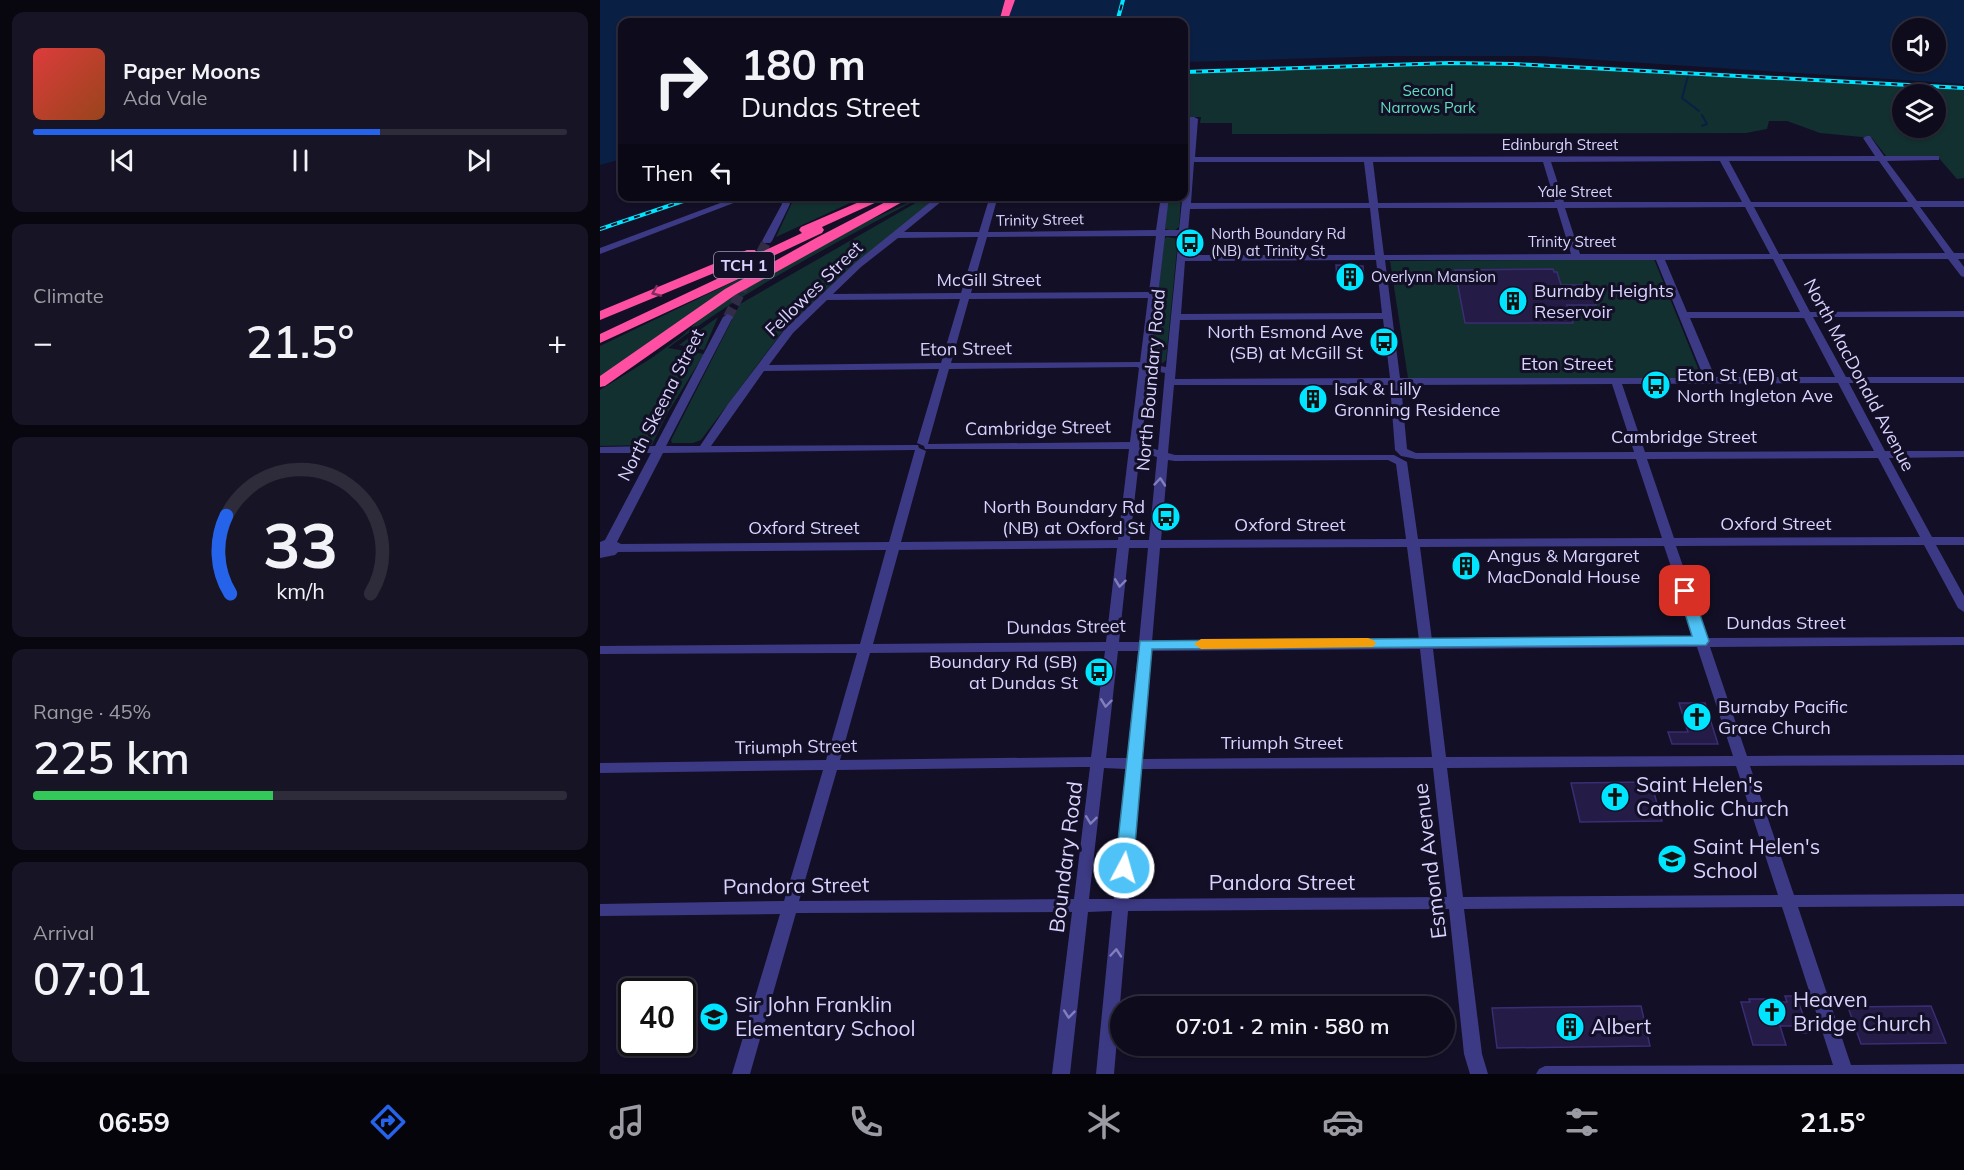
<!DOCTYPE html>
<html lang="en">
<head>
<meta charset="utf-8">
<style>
	body { margin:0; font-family:Mulish,sans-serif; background:#171425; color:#f1f3f6; height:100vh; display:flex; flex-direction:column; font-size:22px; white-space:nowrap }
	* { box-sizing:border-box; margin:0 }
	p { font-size:20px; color:#9b9ba3 }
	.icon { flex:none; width:33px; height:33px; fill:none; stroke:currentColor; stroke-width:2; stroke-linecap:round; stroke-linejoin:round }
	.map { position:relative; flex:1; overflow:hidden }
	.details { display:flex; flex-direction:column; gap:12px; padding:12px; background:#08060f; width:600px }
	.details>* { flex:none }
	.top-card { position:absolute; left:18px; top:18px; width:570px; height:183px; border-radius:12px; box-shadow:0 2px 4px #0004,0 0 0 2px #2e2b3b; background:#0e0b1c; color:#f1f3f6; overflow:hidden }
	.buttons { position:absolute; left:1292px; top:18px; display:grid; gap:12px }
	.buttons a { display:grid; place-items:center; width:54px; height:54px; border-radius:50%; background:#0e0b1c; box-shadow:0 2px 4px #0004,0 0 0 2px #2e2b3b; font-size:30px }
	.speed { position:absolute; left:18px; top:978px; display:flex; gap:12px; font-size:30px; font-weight:700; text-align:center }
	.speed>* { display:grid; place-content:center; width:78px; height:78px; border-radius:50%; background:#0e0b1c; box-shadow:0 2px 4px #0004,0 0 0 2px #2e2b3b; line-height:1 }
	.speed .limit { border:3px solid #111; border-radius:9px; background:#fff; color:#111 }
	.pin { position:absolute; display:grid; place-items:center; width:51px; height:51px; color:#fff; margin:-26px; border-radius:12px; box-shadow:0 3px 9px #0006 }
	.me { position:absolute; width:66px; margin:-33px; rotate:6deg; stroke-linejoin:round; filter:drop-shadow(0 0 4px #0008) }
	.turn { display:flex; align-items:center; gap:21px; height:126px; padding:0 24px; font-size:27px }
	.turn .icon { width:78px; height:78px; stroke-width:2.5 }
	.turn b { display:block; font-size:42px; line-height:51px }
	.then { display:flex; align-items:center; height:57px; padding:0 24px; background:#0003; gap:12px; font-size:22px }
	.big { font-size:45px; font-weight:600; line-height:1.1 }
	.details .card { flex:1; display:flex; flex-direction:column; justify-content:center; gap:9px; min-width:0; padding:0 21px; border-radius:12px; background:#171425 }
	.details .dial { align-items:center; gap:0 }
	.dial svg { height:156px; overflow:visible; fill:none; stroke:#2e2b3b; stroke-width:7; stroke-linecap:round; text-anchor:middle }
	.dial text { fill:#f1f3f6; stroke:none }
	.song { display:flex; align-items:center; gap:18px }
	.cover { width:72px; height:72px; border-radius:9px; background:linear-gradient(135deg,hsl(0 70% 55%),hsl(20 70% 35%)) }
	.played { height:6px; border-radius:3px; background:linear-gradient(90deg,#2563eb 65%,#2e2b3b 65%) }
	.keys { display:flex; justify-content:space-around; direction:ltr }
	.heat { display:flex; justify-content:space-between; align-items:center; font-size:33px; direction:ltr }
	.charge { height:9px; border-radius:4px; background:linear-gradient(90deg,#34c759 45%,#2e2b3b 0) }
	.trip { position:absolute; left:510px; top:996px; width:345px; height:60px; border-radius:30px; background:#0e0b1c; box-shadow:0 2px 4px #0004,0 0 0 2px #2e2b3b; font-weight:600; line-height:60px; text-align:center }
	.tabs { display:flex; height:96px; justify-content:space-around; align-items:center; background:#06040b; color:#9b9ba3 }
	.tabs .icon { width:42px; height:42px }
	.tabs .active { color:#2563eb }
	.tabs b { font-size:27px; color:#f1f3f6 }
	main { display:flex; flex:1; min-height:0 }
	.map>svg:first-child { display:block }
	.green { fill:#12302f; fill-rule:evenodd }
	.water { fill:#0a1f44; fill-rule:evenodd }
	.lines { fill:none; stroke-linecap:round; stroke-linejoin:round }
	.stream { stroke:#0a1f44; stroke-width:2 }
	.building { fill:#241b47; stroke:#3b2d73; stroke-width:1.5 }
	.minor-tunnel { stroke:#312d47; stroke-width:10; stroke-dasharray:10 4.5; stroke-linecap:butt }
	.minor { fill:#3d3a85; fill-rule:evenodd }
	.highway { fill:#ff4fa3; fill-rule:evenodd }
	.rail-casing { stroke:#00e5ff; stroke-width:4 }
	.rail { stroke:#130f26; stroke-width:2; stroke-dasharray:6; stroke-linecap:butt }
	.oneway { stroke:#7d2c5e }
	.oneway2 { stroke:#837fbc }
	.route { fill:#4fc3f7; stroke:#337fa1; stroke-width:1.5 }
	.slow { fill:#f59e0b }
	.labels { text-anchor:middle; stroke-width:6; stroke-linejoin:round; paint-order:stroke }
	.far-park-label { font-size:15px; fill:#5fe0c0; stroke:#130f26 }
	.far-street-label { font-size:15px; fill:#d9d4ff; stroke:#130f26 }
	.far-poi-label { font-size:15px; fill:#d9d4ff; stroke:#130f26; text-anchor:start }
	.shield { fill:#130f26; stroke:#9e99be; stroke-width:1.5 }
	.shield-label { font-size:16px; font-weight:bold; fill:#d9d4ff }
	.street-label { font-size:18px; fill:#d9d4ff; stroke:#130f26 }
	.poi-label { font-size:18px; fill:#d9d4ff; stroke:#130f26; text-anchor:start }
	.near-poi-label { font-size:21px; fill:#d9d4ff; stroke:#130f26; text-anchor:start }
	.near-street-label { font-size:21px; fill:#d9d4ff; stroke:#130f26 }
</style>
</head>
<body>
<main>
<section class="details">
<div class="card">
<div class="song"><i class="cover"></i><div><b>Paper Moons</b><p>Ada Vale</p></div></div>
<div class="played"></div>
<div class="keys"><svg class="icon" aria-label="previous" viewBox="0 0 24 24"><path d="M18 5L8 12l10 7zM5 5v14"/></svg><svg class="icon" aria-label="pause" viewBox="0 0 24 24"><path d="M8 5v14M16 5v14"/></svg><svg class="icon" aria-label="next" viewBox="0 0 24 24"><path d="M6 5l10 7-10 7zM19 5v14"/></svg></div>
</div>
<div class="card"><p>Climate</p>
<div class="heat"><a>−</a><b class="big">21.5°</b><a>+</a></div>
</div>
<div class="card dial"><svg viewBox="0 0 100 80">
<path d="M14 69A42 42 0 1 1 86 69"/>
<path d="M14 69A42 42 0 0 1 12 29" stroke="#2563eb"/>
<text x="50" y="56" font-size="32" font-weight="700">33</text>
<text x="50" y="72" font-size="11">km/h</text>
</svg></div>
<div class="card"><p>Range · 45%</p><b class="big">225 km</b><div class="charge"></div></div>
<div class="card"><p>Arrival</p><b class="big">07:01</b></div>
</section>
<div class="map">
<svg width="1364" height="1074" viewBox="0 0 1364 1074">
	<rect width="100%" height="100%" fill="#130f26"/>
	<!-- green -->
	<g class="green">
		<path d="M849,64L915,65L1364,90V178L1357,179L1337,156H1286L1272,138L1220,133L1187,121H1169L1167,129L1146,133L632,134V123H600L601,117H584V73ZM1302,94H1335V128H1302Z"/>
		<path d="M195,196H263V197L176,237Z"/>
		<path d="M321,197C235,244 146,288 68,348L104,354L67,414L52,445L0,446V390L50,359L82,336L103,316L153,283L270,220Z"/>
		<path d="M326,197H340L244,274L182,332L101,440L93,443H72L71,440L140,304Z"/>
		<path d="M568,197H581L579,227L574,231L565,229Z"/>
		<path d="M567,237L578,239L566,360L563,363L551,362L564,239Z"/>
		<path d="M1054,259L1102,378H808L790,261Z"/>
		<path d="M170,264H172L0,378V346Z"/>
		<path d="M118,317L104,350L79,345Z"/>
		<path d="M83,1039H98L92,1057L47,1058L52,1043L82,1042Z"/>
	</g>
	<!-- water -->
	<path class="water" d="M0,0H1364V84L938,56H790L584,62V22H22V159L0,165ZM1302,28H1335V62H1302Z"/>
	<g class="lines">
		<!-- stream -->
		<g class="stream">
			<path d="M1088,76L1082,98L1099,111"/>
			<path d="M1102,115L1107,124L1102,126"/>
		</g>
	</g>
	<!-- building -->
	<g class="building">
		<path d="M736,265L763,266L764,279H755V286H743L742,281L737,280Z"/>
		<path d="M953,269L954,272H957L961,285H989L996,305H967L973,323H865L855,270Z"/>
		<path d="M853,559H877L879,573H855Z"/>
		<path d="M1079,703H1105L1118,744H1072L1068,732H1088Z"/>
		<path d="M1051,782L1062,821L980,822L971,783Z"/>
		<path d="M1185,996H1196L1210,1033H1198L1196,1026H1180L1186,1045H1153L1141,1002H1150L1149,999H1165L1166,1002H1187Z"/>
		<path d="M1041,1006L1050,1046L897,1048L892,1008Z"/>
		<path d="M1331,1006L1346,1043L1261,1044L1248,1007Z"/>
	</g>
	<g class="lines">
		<!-- minor-tunnel -->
		<path class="minor-tunnel" d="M128,317L167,241"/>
		<!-- minor -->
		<g class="minor">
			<path d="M584,117H594L598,119L595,157L1275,156L1263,138L1267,136H1270L1284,156H1339V160H1336L1287,161L1317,201H1364V207H1320L1354,253H1364V259H1358L1364,267V277L1361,276L1348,259H1182L1210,312L1364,311V317H1213L1246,377H1364V383H1249L1285,451H1364V457L1289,458L1332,537H1364V545H1336L1364,596V612L1358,608L1324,545L1076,546L1108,638L1364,637V645L1110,647L1147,756L1364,755V765L1150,766L1194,895L1364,894V906L1198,907L1251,1065L1364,1064V1074H936L939,1069L945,1066L1233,1065L1182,907L864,909L882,1054L888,1074H870L864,1054L849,909L528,911L514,1074H496L512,911L488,912L470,1074H452L472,912L196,913L150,1074H132L180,914L0,916V904L184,901L223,770L0,773V763L226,760L257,653L0,654V646L260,644L286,550L18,552L15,555L0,558V550L8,547L0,550V542L5,540L51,453H0V447L55,446L123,317L128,314L133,317L66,446H100L128,404L185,329L255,263L338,196H348L304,232H379L390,196H398L388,232L556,230L561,196H569L565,230H579L586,162H584V158H586L590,121H584ZM1120,161L1142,202H964L951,162ZM1129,161H1279L1308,202H1151ZM594,162H764L769,203H591ZM773,162H943L955,202L778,203ZM1145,207L1170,254H980L965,208ZM1154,207H1312L1345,253L1179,254ZM770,208L775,255H586L590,209ZM778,208H957L971,254L784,255ZM556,236L549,292L371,293L387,237ZM565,236H579L566,367L550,364ZM378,237L361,293L233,294L261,267L298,238ZM1173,259L1200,312H1087L1065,260ZM776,260L782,313L581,314L585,261ZM785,260H1056L1104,378H800ZM548,298L540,362L351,363L369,299ZM360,299L341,363L169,365L193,333L227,300ZM1090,318H1204L1235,377H1115ZM783,319L790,378L575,379L580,320ZM537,367L539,368L530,442L328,444L349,369ZM339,369L317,443L324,446L325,449H529L518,540L301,542L326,451L319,448L318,445L111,446L164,371ZM550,370L565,373L558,450L541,445ZM1238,383L1274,451L1045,452L1022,384ZM1012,384L1034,452L816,453L807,449L801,385ZM574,385H790L795,450L801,456L816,459H1036L1062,538L818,539L807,462L794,455H575L568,453ZM315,450L289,542L21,544L17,542L63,453ZM540,452L557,457L549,540H530ZM1278,458L1320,537L1074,538L1047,459ZM568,460L575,461L788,460L796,464L806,539L561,540ZM1064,546L1095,638L832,640L820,547ZM807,547L819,640L552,642L560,548ZM517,548L506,642L273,644L299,550ZM529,548H548L539,642H519ZM1097,647L1133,756L846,757L833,649ZM820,649L832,757L541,759L551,651ZM505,651L491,757L240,760L270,653ZM518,651H538L527,758H506ZM1136,766L1178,895L863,897L847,768ZM482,767H490L474,899L199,901L237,770ZM504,768L526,769L514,899H489ZM833,768L847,897L529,899L541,769Z"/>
			<path d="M139,196H152L0,254V248Z"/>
			<path d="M178,196H187L190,204L172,241L170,243H164L162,241L182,204Z"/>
		</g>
		<!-- highway -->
		<g class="highway">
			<path d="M405,0H415L407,22H399Z"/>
			<path d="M273,196H290L222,227L224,230L222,233L156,264L159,267L158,270L0,343V334L138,269L135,266L136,264L0,320V311L147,250H155L157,254L202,233L199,230L201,227Z"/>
			<path d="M297,196H313L135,295L5,386L0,387V376L125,289L216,238Z"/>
		</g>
		<!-- rail casing -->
		<g class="rail-casing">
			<g id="rail">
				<path d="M517,22L523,0"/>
				<path d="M584,72L850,63L914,64L1364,88"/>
				<path d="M0,229L98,196"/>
			</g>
		</g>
		<!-- rail -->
		<use href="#rail" class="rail"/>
	</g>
	<!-- one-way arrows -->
	<defs><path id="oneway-chevron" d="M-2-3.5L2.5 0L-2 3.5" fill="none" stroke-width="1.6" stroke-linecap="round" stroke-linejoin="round" transform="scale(1.5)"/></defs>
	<use class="oneway" href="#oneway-chevron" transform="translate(56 292) rotate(157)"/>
	<g class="oneway2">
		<use href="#oneway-chevron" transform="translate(560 482) rotate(-85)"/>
		<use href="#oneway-chevron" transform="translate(520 583) rotate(97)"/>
		<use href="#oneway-chevron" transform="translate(506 703) rotate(97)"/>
		<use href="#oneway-chevron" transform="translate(491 820) rotate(97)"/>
		<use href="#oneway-chevron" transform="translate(516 953) rotate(-85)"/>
		<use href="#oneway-chevron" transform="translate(469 1014) rotate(96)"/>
	</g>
	<!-- route -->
	<path class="route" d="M1085,586L1092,591L1109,641L1106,645L552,649L533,868L530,873L524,875L518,873L515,868L540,641L1092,636L1078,591Z"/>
	<!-- slow -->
	<path class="slow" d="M768,638L773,640L776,643L773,647L601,649L594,644L601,639Z"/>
	<!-- icons -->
	<defs>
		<g id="bus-disc" transform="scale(1.5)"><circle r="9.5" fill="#00e5ff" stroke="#130f26"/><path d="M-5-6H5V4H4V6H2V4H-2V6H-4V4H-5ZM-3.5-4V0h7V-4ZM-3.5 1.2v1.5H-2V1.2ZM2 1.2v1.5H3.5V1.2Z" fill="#111"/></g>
		<g id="building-disc" transform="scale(1.5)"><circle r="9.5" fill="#00e5ff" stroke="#130f26"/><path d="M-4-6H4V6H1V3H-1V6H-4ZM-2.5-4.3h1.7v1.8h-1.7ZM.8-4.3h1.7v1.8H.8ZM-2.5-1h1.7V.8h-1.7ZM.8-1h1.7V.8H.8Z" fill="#111"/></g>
		<g id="church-disc" transform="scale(1.5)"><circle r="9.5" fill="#00e5ff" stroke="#130f26"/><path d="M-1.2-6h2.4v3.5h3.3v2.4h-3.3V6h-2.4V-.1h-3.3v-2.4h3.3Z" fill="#111"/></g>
		<g id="school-disc" transform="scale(1.5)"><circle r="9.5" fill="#00e5ff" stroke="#130f26"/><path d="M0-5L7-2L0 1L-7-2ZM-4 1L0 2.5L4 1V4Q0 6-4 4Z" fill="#111"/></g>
	</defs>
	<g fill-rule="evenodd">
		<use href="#bus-disc" x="590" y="243"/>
		<use href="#building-disc" x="750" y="277"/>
		<use href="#building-disc" x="913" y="301"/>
		<use href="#bus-disc" x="784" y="342"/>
		<use href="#bus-disc" x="1056" y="385"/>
		<use href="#building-disc" x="713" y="399"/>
		<use href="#bus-disc" x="566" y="517"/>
		<use href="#building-disc" x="866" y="566"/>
		<use href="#bus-disc" x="499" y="672"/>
		<use href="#church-disc" x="1097" y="717"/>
		<use href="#church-disc" x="1015" y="797"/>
		<use href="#school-disc" x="1072" y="859"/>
		<use href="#church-disc" x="1172" y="1012"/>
		<use href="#school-disc" x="114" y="1017"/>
		<use href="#building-disc" x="970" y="1027"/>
	</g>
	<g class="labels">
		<!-- far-park labels -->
		<g class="far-park-label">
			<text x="828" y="96">Second<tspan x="828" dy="17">Narrows Park</tspan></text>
		</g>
		<!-- far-street labels -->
		<g class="far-street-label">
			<text x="960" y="150">Edinburgh Street</text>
			<text x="975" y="197">Yale Street</text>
			<text transform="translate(440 220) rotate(-1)" y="5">Trinity Street</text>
			<text x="972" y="247">Trinity Street</text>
		</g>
		<!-- far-poi labels -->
		<g class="far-poi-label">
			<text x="611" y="239">North Boundary Rd<tspan x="611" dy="17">(NB) at Trinity St</tspan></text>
			<text x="771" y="282">Overlynn Mansion</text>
		</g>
		<!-- shield labels -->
		<rect class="shield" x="114" y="252" width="60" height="26" rx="4.5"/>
		<g class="shield-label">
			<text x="144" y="271">TCH 1</text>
		</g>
		<!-- street labels -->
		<g class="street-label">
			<text x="389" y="286">McGill Street</text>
			<text transform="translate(214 289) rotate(-44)" y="6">Fellowes Street</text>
			<text transform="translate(366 349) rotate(-1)" y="6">Eton Street</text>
			<text x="967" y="370">Eton Street</text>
			<text transform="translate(1259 375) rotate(62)" y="6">North MacDonald Avenue</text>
			<text transform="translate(551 380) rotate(-85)" y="6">North Boundary Road</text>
			<text transform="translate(61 405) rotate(-63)" y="6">North Skeena Street</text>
			<text transform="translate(438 428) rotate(-1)" y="6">Cambridge Street</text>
			<text x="1084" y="443">Cambridge Street</text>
			<text x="1176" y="530">Oxford Street</text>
			<text x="690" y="531">Oxford Street</text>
			<text x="204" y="534">Oxford Street</text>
			<text x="1186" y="629">Dundas Street</text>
			<text transform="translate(466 627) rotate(-1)" y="6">Dundas Street</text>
			<text x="682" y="749">Triumph Street</text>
			<text transform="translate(196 747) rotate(-1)" y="6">Triumph Street</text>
		</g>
		<!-- poi labels -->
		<g class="poi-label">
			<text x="934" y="297">Burnaby Heights<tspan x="934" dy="21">Reservoir</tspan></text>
			<text x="763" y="338" text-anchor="end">North Esmond Ave<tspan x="763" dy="21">(SB) at McGill St</tspan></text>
			<text x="1077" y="381">Eton St (EB) at<tspan x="1077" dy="21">North Ingleton Ave</tspan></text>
			<text x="734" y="395">Isak &amp; Lilly<tspan x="734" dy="21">Gronning Residence</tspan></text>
			<text x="545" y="513" text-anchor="end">North Boundary Rd<tspan x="545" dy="21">(NB) at Oxford St</tspan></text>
			<text x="887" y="562">Angus &amp; Margaret<tspan x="887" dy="21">MacDonald House</tspan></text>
			<text x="478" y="668" text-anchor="end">Boundary Rd (SB)<tspan x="478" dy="21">at Dundas St</tspan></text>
			<text x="1118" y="713">Burnaby Pacific<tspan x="1118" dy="21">Grace Church</tspan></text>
		</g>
		<!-- near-poi labels -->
		<g class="near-poi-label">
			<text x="1036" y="792">Saint Helen's<tspan x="1036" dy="24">Catholic Church</tspan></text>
			<text x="1093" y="854">Saint Helen's<tspan x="1093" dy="24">School</tspan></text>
			<text x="1193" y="1007">Heaven<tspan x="1193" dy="24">Bridge Church</tspan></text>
			<text x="135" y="1012">Sir John Franklin<tspan x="135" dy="24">Elementary School</tspan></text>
			<text x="991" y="1034">Albert</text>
		</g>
		<!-- near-street labels -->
		<g class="near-street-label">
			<text transform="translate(466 857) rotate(-83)" y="7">Boundary Road</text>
			<text transform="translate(830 861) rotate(-97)" y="7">Esmond Avenue</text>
			<text x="682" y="890">Pandora Street</text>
			<text transform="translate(196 886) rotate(-1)" y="7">Pandora Street</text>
		</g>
	</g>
</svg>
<div class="buttons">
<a><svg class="icon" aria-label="sound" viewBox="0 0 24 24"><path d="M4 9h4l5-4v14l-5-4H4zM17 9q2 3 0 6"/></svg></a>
<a><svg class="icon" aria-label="layers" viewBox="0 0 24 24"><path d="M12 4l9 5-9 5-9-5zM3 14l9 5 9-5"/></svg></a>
</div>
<div class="speed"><div class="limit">40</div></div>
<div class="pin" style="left:1085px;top:591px;background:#d93025"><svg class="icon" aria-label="arrive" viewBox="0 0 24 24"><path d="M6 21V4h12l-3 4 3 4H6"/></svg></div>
<svg class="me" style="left:524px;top:868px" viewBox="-20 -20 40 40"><circle r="17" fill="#4fc3f7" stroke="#fff" stroke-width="3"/><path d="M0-11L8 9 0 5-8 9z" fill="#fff"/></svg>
<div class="trip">07:01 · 2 min · 580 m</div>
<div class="top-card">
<div class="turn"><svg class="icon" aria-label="right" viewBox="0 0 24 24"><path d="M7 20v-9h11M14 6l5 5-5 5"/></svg><div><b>180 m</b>Dundas Street</div></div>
<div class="then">Then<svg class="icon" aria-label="left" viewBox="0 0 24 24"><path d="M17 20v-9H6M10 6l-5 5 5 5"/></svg></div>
</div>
</div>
</main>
<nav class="tabs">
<b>06:59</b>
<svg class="icon active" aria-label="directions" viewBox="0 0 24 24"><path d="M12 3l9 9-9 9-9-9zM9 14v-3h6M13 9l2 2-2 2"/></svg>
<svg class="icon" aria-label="music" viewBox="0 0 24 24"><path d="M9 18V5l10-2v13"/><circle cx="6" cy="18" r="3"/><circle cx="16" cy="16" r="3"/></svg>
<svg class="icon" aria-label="phone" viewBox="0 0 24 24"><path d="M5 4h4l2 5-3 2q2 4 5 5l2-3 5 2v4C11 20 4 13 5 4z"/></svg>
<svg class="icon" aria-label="climate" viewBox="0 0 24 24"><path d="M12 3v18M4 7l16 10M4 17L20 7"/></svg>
<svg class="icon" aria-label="car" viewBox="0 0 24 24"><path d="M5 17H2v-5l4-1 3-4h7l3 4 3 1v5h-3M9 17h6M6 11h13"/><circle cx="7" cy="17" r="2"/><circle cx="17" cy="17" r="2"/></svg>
<svg class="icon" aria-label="filters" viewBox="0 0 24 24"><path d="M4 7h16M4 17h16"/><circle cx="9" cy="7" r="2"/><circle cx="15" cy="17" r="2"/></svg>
<b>21.5°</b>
</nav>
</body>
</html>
